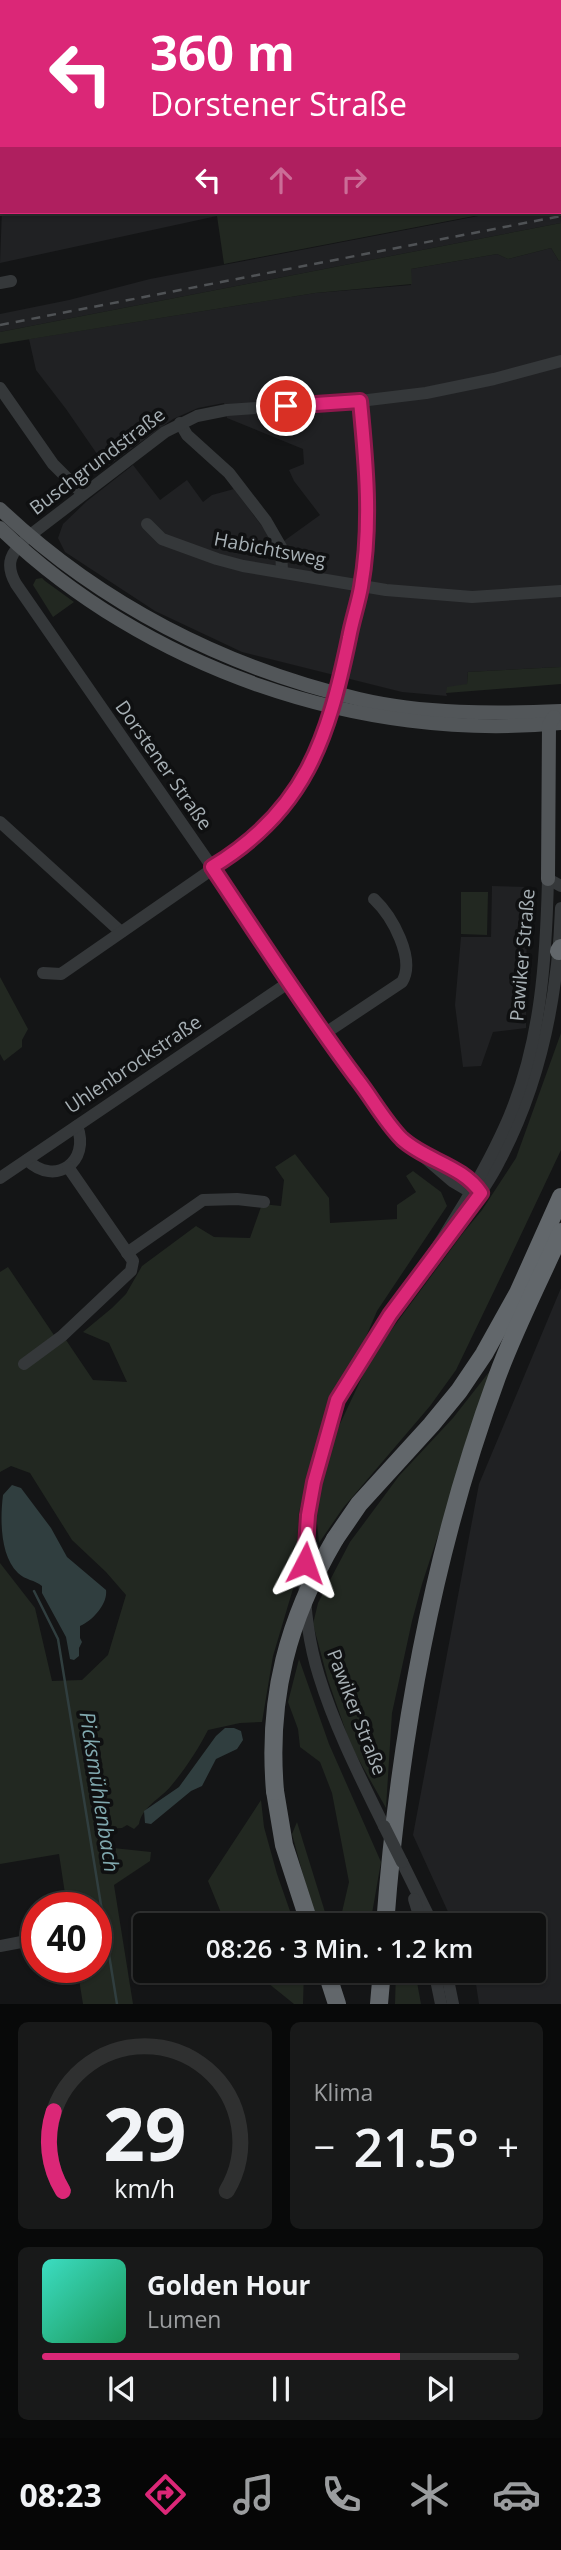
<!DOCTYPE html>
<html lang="de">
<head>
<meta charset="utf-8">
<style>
	body { margin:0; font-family:"Open Sans",sans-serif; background:#181919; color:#f1f3f6; height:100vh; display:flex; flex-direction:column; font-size:26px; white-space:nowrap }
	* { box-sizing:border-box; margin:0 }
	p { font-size:23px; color:#9b9d9f }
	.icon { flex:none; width:38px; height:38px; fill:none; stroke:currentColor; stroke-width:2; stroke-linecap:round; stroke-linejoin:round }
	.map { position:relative; height:2004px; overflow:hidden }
	.sheet { display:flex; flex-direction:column; gap:18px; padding:18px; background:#080909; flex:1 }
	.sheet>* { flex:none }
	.banner { position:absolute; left:0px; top:0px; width:562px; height:214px; box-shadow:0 2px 5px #0004,0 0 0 2px #2f3030; background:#db2777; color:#fff; overflow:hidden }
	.speed { position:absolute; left:21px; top:1892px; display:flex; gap:14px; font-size:35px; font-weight:700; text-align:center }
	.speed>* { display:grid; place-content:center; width:91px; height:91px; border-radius:50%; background:#0f1010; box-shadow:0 2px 5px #0004,0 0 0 2px #2f3030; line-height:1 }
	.speed .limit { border:10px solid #d22; background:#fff; color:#111 }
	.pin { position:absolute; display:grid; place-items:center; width:60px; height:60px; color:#fff; margin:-30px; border:4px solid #fff; border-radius:50%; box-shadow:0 2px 7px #0007 }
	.me { position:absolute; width:77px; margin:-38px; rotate:4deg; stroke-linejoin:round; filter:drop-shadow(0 0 5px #0008) }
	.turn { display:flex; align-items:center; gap:24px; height:147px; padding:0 35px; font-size:32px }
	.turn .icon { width:91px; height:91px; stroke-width:2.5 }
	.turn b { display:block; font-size:49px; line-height:60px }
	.lanes { display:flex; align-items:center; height:66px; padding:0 35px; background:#0003; justify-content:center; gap:35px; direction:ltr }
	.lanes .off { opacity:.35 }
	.big { font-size:52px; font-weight:600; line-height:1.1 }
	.sheet .tile { flex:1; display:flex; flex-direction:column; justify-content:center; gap:10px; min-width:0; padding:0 24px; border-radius:10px; background:#181919 }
	.sheet .dial { align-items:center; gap:0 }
	.dial svg { height:182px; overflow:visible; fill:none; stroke:#2f3030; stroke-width:7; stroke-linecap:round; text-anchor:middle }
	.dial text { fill:#f1f3f6; stroke:none }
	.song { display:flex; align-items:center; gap:21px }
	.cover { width:84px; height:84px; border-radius:10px; background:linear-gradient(135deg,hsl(170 70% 55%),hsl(150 70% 35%)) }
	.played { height:7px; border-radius:4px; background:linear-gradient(90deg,#db2777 75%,#2f3030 75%) }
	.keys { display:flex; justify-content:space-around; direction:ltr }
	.heat { display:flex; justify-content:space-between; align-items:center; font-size:38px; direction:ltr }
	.sheet .tiles { flex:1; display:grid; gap:18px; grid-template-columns:1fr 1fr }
	.tile:last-child { grid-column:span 2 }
	.trip { position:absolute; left:133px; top:1913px; width:413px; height:70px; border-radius:7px; background:#0f1010; box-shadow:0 2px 5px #0004,0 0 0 2px #2f3030; font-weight:600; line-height:70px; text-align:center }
	.dock { display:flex; height:112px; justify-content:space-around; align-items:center; background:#060606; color:#9b9d9f }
	.dock .icon { width:49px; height:49px }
	.dock .on { color:#db2777 }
	.dock b { font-size:32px; color:#f1f3f6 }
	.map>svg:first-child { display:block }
	.built { fill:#202123 }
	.green { fill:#222821 }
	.water { fill:#303e3f }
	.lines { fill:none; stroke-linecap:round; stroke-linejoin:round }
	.stream { stroke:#303e3f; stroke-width:2.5 }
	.minor { stroke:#35383a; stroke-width:12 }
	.major { stroke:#525659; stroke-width:14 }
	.highway { stroke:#62676b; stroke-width:18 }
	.rail { stroke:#4f5255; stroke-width:2.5; stroke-dasharray:9 7; stroke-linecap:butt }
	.minor-bridge { stroke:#35383a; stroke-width:12 }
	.highway-bridge { stroke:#62676b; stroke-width:18 }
	.route-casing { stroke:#8e194d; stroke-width:18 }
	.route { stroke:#db2777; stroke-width:12 }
	.labels { text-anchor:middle; stroke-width:7; stroke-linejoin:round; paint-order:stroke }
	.street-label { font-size:19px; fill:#a7b0b5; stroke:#0f1011 }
	.water-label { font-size:21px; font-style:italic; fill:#80a8ae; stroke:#0f1011 }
</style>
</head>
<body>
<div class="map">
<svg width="561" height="2004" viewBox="0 0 561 2004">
	<rect width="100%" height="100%" fill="#141516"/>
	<!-- built -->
	<g class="built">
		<path d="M560,200L561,223L0,332V314L69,300L150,279L499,212H560Z"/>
		<path d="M2,209V212H216L217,216L0,263Z"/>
		<path d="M551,248L559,261L561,260V667L468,672L467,684L446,693L447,696L402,692L242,652L155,611L65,552L58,538L63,524L87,501L133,465L160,500L187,480L203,502L212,495L234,489L277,546L320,515L294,481L289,470L304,464L303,449L227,418L224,403L198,408L173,419L106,467L66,409L36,370L29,339L315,293L411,285V269L497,254L508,259Z"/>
		<path d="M492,886L527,887L526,1028L493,1032L481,1066L463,1067L455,1005L461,937H491Z"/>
		<path d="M561,1288V2004H479L474,1971L534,1970V1925H454L413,1835L479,1484Z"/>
	</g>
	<!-- green -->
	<g class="green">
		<path d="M244,212H495L224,264L217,216Z"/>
		<path d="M561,223V260L559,261L551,248L508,259L497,254L411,269L412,284L315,293L0,344V332Z"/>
		<path d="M42,578L45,581L74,602L53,617L33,585L36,579Z"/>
		<path d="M561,667V684L446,693L447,687L467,684L468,672Z"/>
		<path d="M461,892H488L487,935L461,934Z"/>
		<path d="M0,977L28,1029L22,1040V1047L4,1061L0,1054Z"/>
		<path d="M561,1033V1150L508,1262L456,1370L430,1406L343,1508L319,1543L315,1505L330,1445L372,1356L463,1233L482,1210L516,1158Z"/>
		<path d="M295,1154L329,1198L330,1223L397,1219V1205L416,1192L406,1176L413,1171L441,1192L447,1206L377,1311L365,1339L323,1419L299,1512L295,1582L273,1656L262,1722L240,1723L208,1730C198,1750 185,1769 171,1786C160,1799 142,1807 139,1824L134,1829L127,1825L122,1828L104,1829L99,1835L101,1842L113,1848L151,1852L150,1861L114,1885L133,2004H83L77,1967H96V1908L67,1907L59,1854L0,1864V1563L35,1608L52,1681L82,1680L108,1655L126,1595L106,1572L72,1540L30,1473L11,1466L0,1472V1272L8,1267L60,1344L66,1340L93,1380L127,1382L109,1343L83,1332L112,1308L126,1294L142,1266L196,1226L214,1237L250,1238L262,1204L281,1206L284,1180L275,1167Z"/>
		<path d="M493,1367L463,1450L453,1490L422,1584L412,1621L392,1713L386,1808L351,1746L328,1680L313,1624L318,1603L350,1542L399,1476L453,1418Z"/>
		<path d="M299,1659L329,1744L381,1862L370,1925H339L349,1882L332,1793L320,1762L300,1747L298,1729L288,1702Z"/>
		<path d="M261,1800L264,1827L277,1874L290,1911L286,1925H226L208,1881Z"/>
		<path d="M297,1822L329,1925L316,1923L292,1834Z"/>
		<path d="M253,1971H304L303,2004H294Z"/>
		<path d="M396,1971H415L421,2004H395Z"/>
	</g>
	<!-- water -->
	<g class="water">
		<path d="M12,1485L21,1488L51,1528L67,1557L106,1590C108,1604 92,1621 80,1626V1638L82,1642L79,1648V1656L74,1660L70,1659L66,1637L42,1593V1586C35,1580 25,1580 18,1573C0,1556 0,1519 3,1495Z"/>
		<path d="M225,1728H234L241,1731L243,1740L237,1749L216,1759L202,1786L191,1791L151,1824L145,1823L144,1811L179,1787L216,1736Z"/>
	</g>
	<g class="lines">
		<!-- stream -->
		<path class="stream" d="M34,1591L58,1639L117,2004"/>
		<!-- minor -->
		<g class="minor">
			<path d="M382,0L385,2"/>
			<path d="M93,2V0"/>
			<path d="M254,2V0"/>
			<path d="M0,283L11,281"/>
			<path d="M0,388L53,464L83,494"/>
			<path d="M180,423L187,435L229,473L266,521L281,547L282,572"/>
			<path d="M147,524L162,539L217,559L243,566L386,590L472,597L561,591"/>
			<path d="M0,822L121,932"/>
			<path d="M548,879L561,886"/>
			<path d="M43,973L61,974L237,852C311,792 330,730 349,640C352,622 358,605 361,588C373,526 367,462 360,401"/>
			<path d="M324,1034L402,982C416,959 392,916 374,899"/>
			<path d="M432,1159L457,1171L477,1189"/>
			<path d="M27,1160C55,1187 91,1162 77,1126"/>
			<path d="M0,1178L288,983"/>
			<path d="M481,1193L469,1191L452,1181L403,1139L324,1034L212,867L16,584C4,563 11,552 29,536L165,432L197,416L227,410L360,401L426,393L494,379L561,361"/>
			<path d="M455,1230C470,1208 487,1186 499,1162C541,1083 558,997 561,908"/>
			<path d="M127,1253L203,1200L237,1199L264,1202"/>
			<path d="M24,1364L62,1336L131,1271L133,1261L68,1167"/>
			<path d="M384,1826C360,1777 335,1728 319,1676C296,1602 303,1520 323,1446C327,1432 330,1415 336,1401C341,1390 349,1379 356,1369C373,1341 392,1313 411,1286C445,1237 486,1171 509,1117C541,1041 546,960 548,879"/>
			<path d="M402,1862L433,1925"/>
			<path d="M414,1899L422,1925"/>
			<path d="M0,1946L37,1939"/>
			<path d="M434,1970L441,2004"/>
			<path d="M446,1970L453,2004"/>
		</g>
		<!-- major -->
		<g class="major">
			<path d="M560,48H561"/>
			<path d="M560,65H561"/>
			<path d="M0,149H2"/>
			<path d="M0,170H2"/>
			<path d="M0,509C100,604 224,667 359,699C423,714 495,714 561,711"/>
			<path d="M0,528C145,668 360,743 561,723"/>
			<path d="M548,879L549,725L554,717"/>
		</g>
		<!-- highway -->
		<g class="highway">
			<path d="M559,951L561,948"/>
			<path d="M335,1539L359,1504L431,1425L459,1391L484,1354L518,1293L561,1197"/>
			<path d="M275,1791L284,1845L310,1925"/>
			<path d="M385,1925C399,1738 432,1554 497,1377C515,1328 540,1280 561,1232"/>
			<path d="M326,1970L337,2004"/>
			<path d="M379,2004L382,1970"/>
		</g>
		<!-- rail -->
		<path class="rail" d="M0,325L561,216"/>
		<!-- minor-bridge -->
		<path class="minor-bridge" d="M384,1826L402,1862"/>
		<!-- highway-bridge -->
		<path class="highway-bridge" d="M275,1791C267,1697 288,1619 335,1539"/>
	</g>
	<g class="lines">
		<!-- route casing -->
		<g class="route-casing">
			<path id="route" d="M286,406L360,401C366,462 372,525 361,587C358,604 352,621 349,638C328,739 305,811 212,867C260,939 306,1011 357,1079C372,1098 385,1122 402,1139C426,1161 462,1165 481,1193L390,1315L337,1400L314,1482L308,1515L305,1563"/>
		</g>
		<!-- route -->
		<use href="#route" class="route"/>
	</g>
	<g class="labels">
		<!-- street labels -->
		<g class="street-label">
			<text transform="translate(97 461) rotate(-37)" y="7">Buschgrundstraße</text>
			<text transform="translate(270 549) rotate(11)" y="7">Habichtsweg</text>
			<text transform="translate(164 765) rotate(55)" y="7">Dorstener Straße</text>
			<text transform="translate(522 955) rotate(-85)" y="7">Pawiker Straße</text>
			<text transform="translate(133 1064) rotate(-34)" y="7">Uhlenbrockstraße</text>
			<text transform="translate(357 1712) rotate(69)" y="7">Pawiker Straße</text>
		</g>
		<!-- water labels -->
		<g class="water-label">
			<text transform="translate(99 1792) rotate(81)" y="7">Picksmühlenbach</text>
		</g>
	</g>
</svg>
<div class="speed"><div class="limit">40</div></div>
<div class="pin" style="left:286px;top:406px;background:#d93025"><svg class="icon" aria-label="arrive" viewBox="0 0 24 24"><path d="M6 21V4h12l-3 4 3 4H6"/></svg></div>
<svg class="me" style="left:305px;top:1563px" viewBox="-20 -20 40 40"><path d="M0-17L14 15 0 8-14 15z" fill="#db2777" stroke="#fff" stroke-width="4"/></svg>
<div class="trip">08:26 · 3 Min. · 1.2 km</div>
<div class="banner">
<div class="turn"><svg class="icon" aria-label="left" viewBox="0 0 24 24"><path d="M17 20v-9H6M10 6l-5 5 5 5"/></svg><div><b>360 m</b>Dorstener Straße</div></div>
<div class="lanes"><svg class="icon" aria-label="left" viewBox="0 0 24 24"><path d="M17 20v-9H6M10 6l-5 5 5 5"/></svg><svg class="icon off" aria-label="ahead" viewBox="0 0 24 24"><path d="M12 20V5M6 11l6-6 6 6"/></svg><svg class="icon off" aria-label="right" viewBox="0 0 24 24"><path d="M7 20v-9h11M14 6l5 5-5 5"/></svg></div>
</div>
</div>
<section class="sheet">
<div class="tiles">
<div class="tile dial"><svg viewBox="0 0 100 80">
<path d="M14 69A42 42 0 1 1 86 69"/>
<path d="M14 69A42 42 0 0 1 10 34" stroke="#db2777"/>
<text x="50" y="56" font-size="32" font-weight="700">29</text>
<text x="50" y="72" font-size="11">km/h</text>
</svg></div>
<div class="tile"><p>Klima</p>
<div class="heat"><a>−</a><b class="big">21.5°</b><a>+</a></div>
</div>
<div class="tile">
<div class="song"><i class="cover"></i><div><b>Golden Hour</b><p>Lumen</p></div></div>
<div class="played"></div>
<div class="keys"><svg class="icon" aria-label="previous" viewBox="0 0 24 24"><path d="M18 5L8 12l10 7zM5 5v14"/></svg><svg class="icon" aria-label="pause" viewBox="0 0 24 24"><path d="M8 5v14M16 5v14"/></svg><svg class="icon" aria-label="next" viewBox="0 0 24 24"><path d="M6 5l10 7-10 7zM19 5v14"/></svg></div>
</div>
</div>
</section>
<nav class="dock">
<b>08:23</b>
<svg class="icon on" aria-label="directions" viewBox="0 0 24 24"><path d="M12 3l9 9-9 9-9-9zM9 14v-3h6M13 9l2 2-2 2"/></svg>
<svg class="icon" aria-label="music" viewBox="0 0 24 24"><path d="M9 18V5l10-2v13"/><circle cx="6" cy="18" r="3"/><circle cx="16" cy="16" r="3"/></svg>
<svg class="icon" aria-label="phone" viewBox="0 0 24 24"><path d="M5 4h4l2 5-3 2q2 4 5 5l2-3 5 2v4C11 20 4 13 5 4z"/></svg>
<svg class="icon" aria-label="climate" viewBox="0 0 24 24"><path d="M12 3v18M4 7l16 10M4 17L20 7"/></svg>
<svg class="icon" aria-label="car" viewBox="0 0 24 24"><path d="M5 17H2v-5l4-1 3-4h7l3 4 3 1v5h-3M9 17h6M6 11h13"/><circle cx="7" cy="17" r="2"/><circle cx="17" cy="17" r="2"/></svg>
</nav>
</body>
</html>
